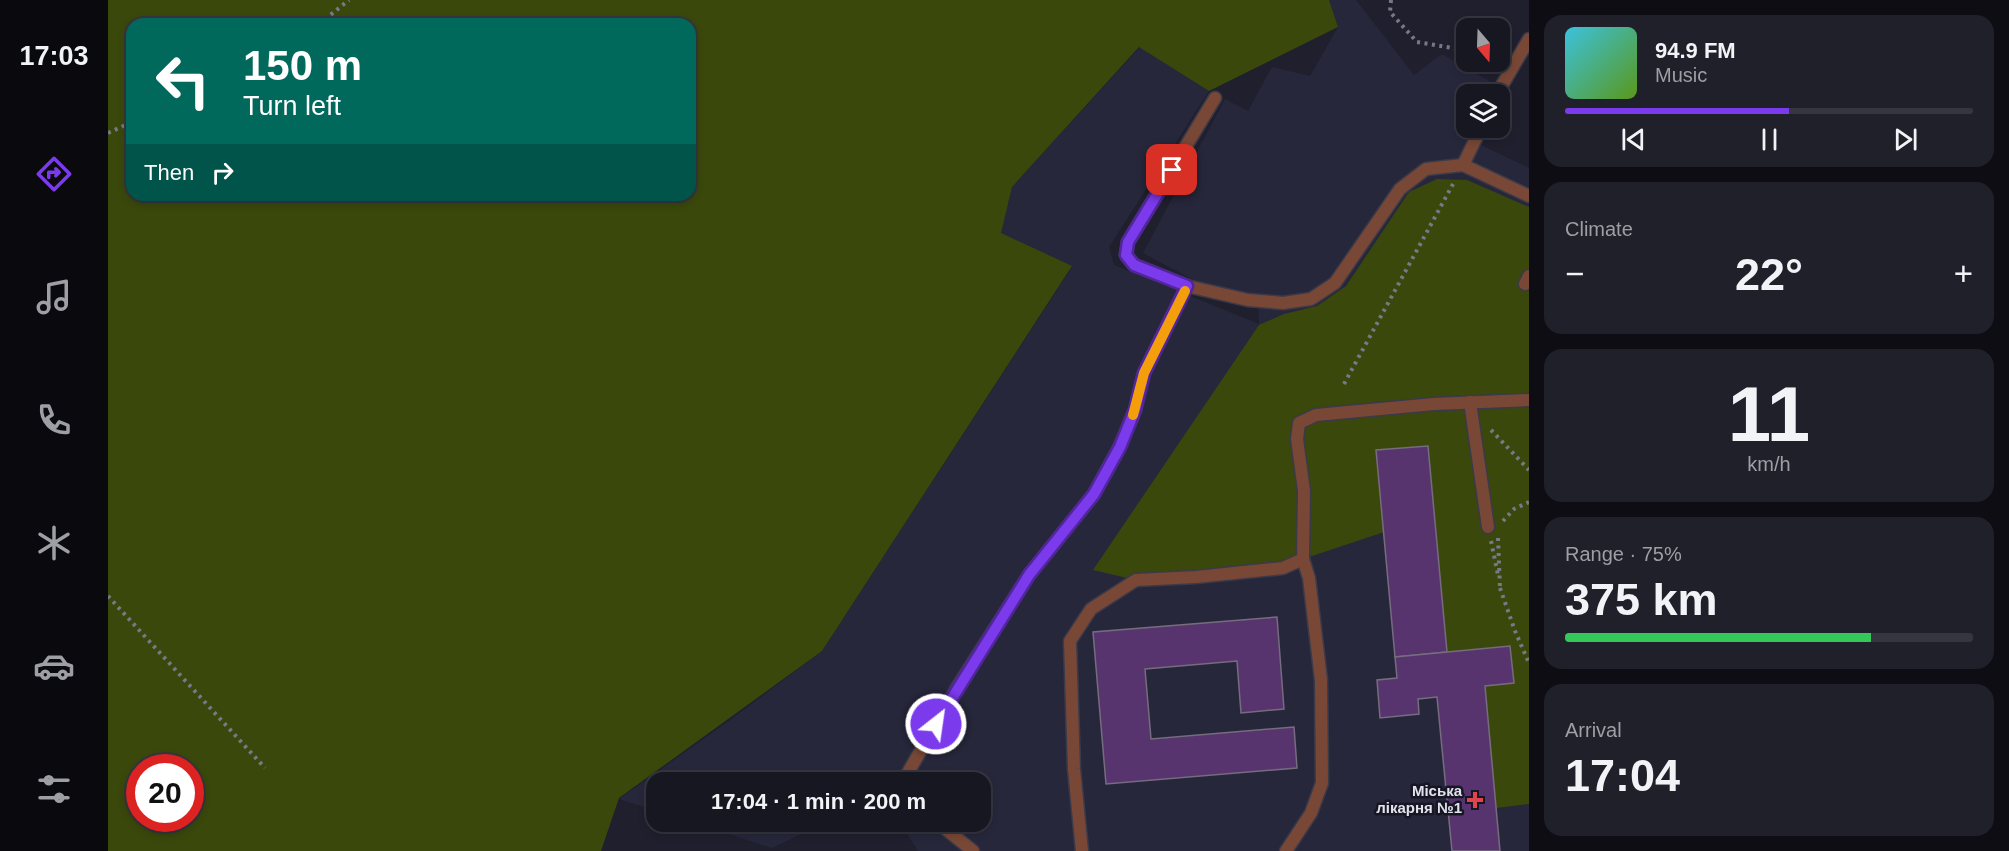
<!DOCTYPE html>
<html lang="en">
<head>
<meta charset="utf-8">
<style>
	body { margin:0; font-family:Arial,sans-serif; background:#20202a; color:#f1f3f6; height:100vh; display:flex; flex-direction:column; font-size:22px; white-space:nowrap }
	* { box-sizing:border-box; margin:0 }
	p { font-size:20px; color:#9e9fa5 }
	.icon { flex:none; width:33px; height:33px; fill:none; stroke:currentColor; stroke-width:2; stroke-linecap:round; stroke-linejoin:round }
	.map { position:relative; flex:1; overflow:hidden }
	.details { display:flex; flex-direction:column; gap:15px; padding:15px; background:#0d0d13; width:480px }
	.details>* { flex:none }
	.hud { position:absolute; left:18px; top:18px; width:570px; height:183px; border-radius:18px; box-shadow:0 3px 9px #0003,0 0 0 2px #363640; background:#00695c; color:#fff; overflow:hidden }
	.needle { width:39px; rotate:161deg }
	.fabs { position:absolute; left:1348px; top:18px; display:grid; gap:12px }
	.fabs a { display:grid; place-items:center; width:54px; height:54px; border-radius:12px; background:#171722; box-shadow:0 3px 9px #0003,0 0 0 2px #363640; font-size:30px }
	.speed { position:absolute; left:18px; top:754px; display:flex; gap:12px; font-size:30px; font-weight:700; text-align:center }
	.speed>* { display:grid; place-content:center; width:78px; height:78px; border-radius:50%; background:#171722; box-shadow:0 3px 9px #0003,0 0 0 2px #363640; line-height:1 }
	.speed .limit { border:9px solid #d22; background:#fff; color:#111 }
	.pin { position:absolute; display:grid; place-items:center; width:51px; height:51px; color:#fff; margin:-26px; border-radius:12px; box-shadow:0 3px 9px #0006 }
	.me { position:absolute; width:66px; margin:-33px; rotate:30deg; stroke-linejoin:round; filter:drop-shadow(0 0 4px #0008) }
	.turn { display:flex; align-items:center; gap:21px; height:126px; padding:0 18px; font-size:27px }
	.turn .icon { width:78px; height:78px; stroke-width:2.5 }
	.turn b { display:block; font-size:42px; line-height:51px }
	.then { display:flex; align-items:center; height:57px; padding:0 18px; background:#0003; gap:12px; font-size:22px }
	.big { font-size:45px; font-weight:700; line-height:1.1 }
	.details .widget { flex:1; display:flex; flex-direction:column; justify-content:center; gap:9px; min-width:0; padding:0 21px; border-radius:18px; background:#20202a }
	.details .dial { align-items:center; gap:0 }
	.dial b { font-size:78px; line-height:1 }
	.song { display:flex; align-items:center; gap:18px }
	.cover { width:72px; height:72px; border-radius:9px; background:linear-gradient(135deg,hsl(190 70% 55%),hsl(90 70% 35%)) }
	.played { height:6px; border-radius:3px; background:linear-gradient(90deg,#7c3aed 55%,#363640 55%) }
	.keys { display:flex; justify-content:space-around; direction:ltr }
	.heat { display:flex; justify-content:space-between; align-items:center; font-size:33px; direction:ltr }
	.charge { height:9px; border-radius:4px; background:linear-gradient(90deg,#34c759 75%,#363640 0) }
	.trip { position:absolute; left:538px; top:772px; width:345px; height:60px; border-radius:18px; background:#171722; box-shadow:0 3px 9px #0003,0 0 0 2px #363640; font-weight:700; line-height:60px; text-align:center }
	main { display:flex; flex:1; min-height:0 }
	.tab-bar { display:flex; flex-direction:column; width:108px; justify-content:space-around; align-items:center; background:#09090e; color:#9e9fa5 }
	.tab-bar .icon { width:42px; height:42px }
	.tab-bar .active { color:#7c3aed }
	.tab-bar b { font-size:27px; color:#f1f3f6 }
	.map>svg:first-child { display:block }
	.built { fill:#27273c }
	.green { fill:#3a480c; fill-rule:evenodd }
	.building { fill:#58346f; stroke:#766c7e; stroke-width:1.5 }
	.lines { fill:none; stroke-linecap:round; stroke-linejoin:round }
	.service-casing { stroke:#3a3a49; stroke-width:15 }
	.path { stroke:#787886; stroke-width:4; stroke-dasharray:3 4.5; stroke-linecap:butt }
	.service { stroke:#794736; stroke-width:12 }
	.route-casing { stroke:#51269a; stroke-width:15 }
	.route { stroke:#7c3aed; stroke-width:10 }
	.slow { stroke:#f59e0b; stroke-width:10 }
	.health-dot { fill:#e0444e; stroke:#161624; stroke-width:2 }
	.labels { text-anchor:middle; stroke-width:5; stroke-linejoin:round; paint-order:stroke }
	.poi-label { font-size:15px; font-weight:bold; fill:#e2e2ed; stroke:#161624; text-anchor:end }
</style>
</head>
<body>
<main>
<nav class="tab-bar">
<b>17:03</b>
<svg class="icon active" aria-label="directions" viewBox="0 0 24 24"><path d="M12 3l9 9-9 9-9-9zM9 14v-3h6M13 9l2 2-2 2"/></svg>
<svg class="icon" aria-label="music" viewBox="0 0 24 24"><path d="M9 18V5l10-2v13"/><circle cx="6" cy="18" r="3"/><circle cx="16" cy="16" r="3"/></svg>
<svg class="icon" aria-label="phone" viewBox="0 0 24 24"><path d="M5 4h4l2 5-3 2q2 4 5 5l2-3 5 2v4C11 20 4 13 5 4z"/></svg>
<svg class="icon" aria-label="climate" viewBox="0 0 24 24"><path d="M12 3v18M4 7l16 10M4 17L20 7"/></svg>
<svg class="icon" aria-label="car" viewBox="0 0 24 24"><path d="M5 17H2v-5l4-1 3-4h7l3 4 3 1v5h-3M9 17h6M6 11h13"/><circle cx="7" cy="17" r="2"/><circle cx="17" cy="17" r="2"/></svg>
<svg class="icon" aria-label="filters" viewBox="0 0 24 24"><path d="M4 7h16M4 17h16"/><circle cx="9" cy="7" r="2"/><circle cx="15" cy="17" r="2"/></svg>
</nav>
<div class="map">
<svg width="1421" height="851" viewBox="0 0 1421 851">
	<rect width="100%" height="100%" fill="#1f1f2e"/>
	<!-- built -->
	<g class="built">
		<path d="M1221,0H1248L1306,75L1334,54L1383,82L1376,94H1359V123L1352,135L1421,168V851H810L791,822H873V783H549V811L511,799L622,720L714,651L964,267L892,233L904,187L1032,47L1101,91L1001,247L1006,265L1151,324L1150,295L1087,281L1035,253L1117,99L1140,111L1164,67L1202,76L1230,27Z"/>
		<path d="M584,822H718L664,848Z"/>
	</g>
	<!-- green -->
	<g class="green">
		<path d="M0,0H1221L1230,27L1101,91L1031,47L904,187L893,233L964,266L714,651L511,798L493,851H0ZM24,24H582V195H24ZM32,768H82V819H32Z"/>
		<path d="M1329,179L1359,180L1421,207V804L1388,808L1377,686L1406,683L1402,646L1339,652L1320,446L1268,450L1276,532L1195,559L1089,577L1028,580L985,570L1151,325L1176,314L1209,306L1238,286L1301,192Z"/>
	</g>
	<!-- building -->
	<g class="building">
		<path d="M1320,446L1339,652L1287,657L1268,450Z"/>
		<path d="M1169,617L1176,709L1133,713L1129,661L1037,669L1043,739L1186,727L1189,768L998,784L985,632Z"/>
		<path d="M1402,646L1406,683L1377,686L1392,851H1344L1329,697L1310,699L1311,714L1272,718L1269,680L1289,678L1287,657Z"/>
	</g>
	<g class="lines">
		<!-- service casing -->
		<g class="service-casing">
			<g id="service">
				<path d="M1389,94L1421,39"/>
				<path d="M1107,98L1020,242L1018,255L1026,265L1079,286L1140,300L1175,303L1203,299L1227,283L1292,189L1318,169L1355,165L1421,196"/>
				<path d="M1355,165L1373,128"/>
				<path d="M1417,284L1421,276"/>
				<path d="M1362,402L1380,527"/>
				<path d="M794,783L850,686L921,575L986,494L1012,446L1027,410L1036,373L1079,286"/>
				<path d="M829,822L865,851"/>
				<path d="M974,851L966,769L962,641L983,609L1028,580L1088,577L1175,568L1195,559L1196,491L1189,439L1191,423L1208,415L1326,404L1421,400"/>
				<path d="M1178,851L1203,813L1214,783L1213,680L1201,578L1195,559"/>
			</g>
		</g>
		<!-- path -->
		<g class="path">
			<path d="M1283,0L1282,12L1309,42L1351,49L1359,54"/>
			<path d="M211,24L241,0"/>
			<path d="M1369,62L1383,71"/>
			<path d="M0,133L24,122"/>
			<path d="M1236,384L1345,184"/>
			<path d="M1383,430L1421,470"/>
			<path d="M1395,521L1406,509L1421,502"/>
			<path d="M1390,538L1392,588"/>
			<path d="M1383,541L1390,575"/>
			<path d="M1392,588L1407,631L1421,663"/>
			<path d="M0,596L157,768"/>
		</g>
		<!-- service -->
		<use href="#service" class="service"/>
	</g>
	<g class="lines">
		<!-- route casing -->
		<g class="route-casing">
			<path id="route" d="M828,724L921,575L986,494L1012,447L1027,410L1036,373L1079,286L1026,265L1018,255L1020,242L1064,170"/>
		</g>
		<!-- route -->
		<use href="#route" class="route"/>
		<!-- slow -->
		<path class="slow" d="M1025,415L1036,373L1077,291"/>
	</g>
	<!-- markers -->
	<path class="health-dot" d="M1364 791h6v6h6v6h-6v6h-6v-6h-6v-6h6z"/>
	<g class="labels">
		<!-- poi labels -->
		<g class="poi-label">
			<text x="1354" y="796">Міська<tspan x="1354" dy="17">лікарня №1</tspan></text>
		</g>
	</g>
</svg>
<div class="fabs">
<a><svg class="needle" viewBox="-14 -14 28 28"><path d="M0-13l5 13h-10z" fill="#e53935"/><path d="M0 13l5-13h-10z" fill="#9e9fa5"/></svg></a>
<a><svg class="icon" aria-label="layers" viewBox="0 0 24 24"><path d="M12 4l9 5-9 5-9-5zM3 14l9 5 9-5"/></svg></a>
</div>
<div class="speed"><div class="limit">20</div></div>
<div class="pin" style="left:1064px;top:170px;background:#d93025"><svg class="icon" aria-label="arrive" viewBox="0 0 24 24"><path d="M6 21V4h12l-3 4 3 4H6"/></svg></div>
<svg class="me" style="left:828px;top:724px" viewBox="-20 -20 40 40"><circle r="17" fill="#7c3aed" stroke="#fff" stroke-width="3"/><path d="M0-11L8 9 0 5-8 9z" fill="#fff"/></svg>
<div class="trip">17:04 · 1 min · 200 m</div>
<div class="hud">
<div class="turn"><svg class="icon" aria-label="left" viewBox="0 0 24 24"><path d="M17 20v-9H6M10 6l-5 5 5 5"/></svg><div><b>150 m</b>Turn left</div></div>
<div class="then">Then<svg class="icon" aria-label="right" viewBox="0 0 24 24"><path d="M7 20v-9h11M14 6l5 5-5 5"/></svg></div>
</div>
</div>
<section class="details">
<div class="widget">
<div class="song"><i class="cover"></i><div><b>94.9 FM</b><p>Music</p></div></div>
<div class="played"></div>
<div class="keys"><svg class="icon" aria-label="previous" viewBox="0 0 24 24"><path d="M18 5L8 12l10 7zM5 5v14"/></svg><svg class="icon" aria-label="pause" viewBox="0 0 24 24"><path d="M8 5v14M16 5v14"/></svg><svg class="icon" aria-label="next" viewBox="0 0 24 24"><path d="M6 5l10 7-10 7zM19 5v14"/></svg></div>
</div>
<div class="widget"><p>Climate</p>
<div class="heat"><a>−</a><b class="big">22°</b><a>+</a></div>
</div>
<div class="widget dial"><b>11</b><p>km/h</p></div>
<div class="widget"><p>Range · 75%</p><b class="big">375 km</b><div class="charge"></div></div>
<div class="widget"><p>Arrival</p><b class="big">17:04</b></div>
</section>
</main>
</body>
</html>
